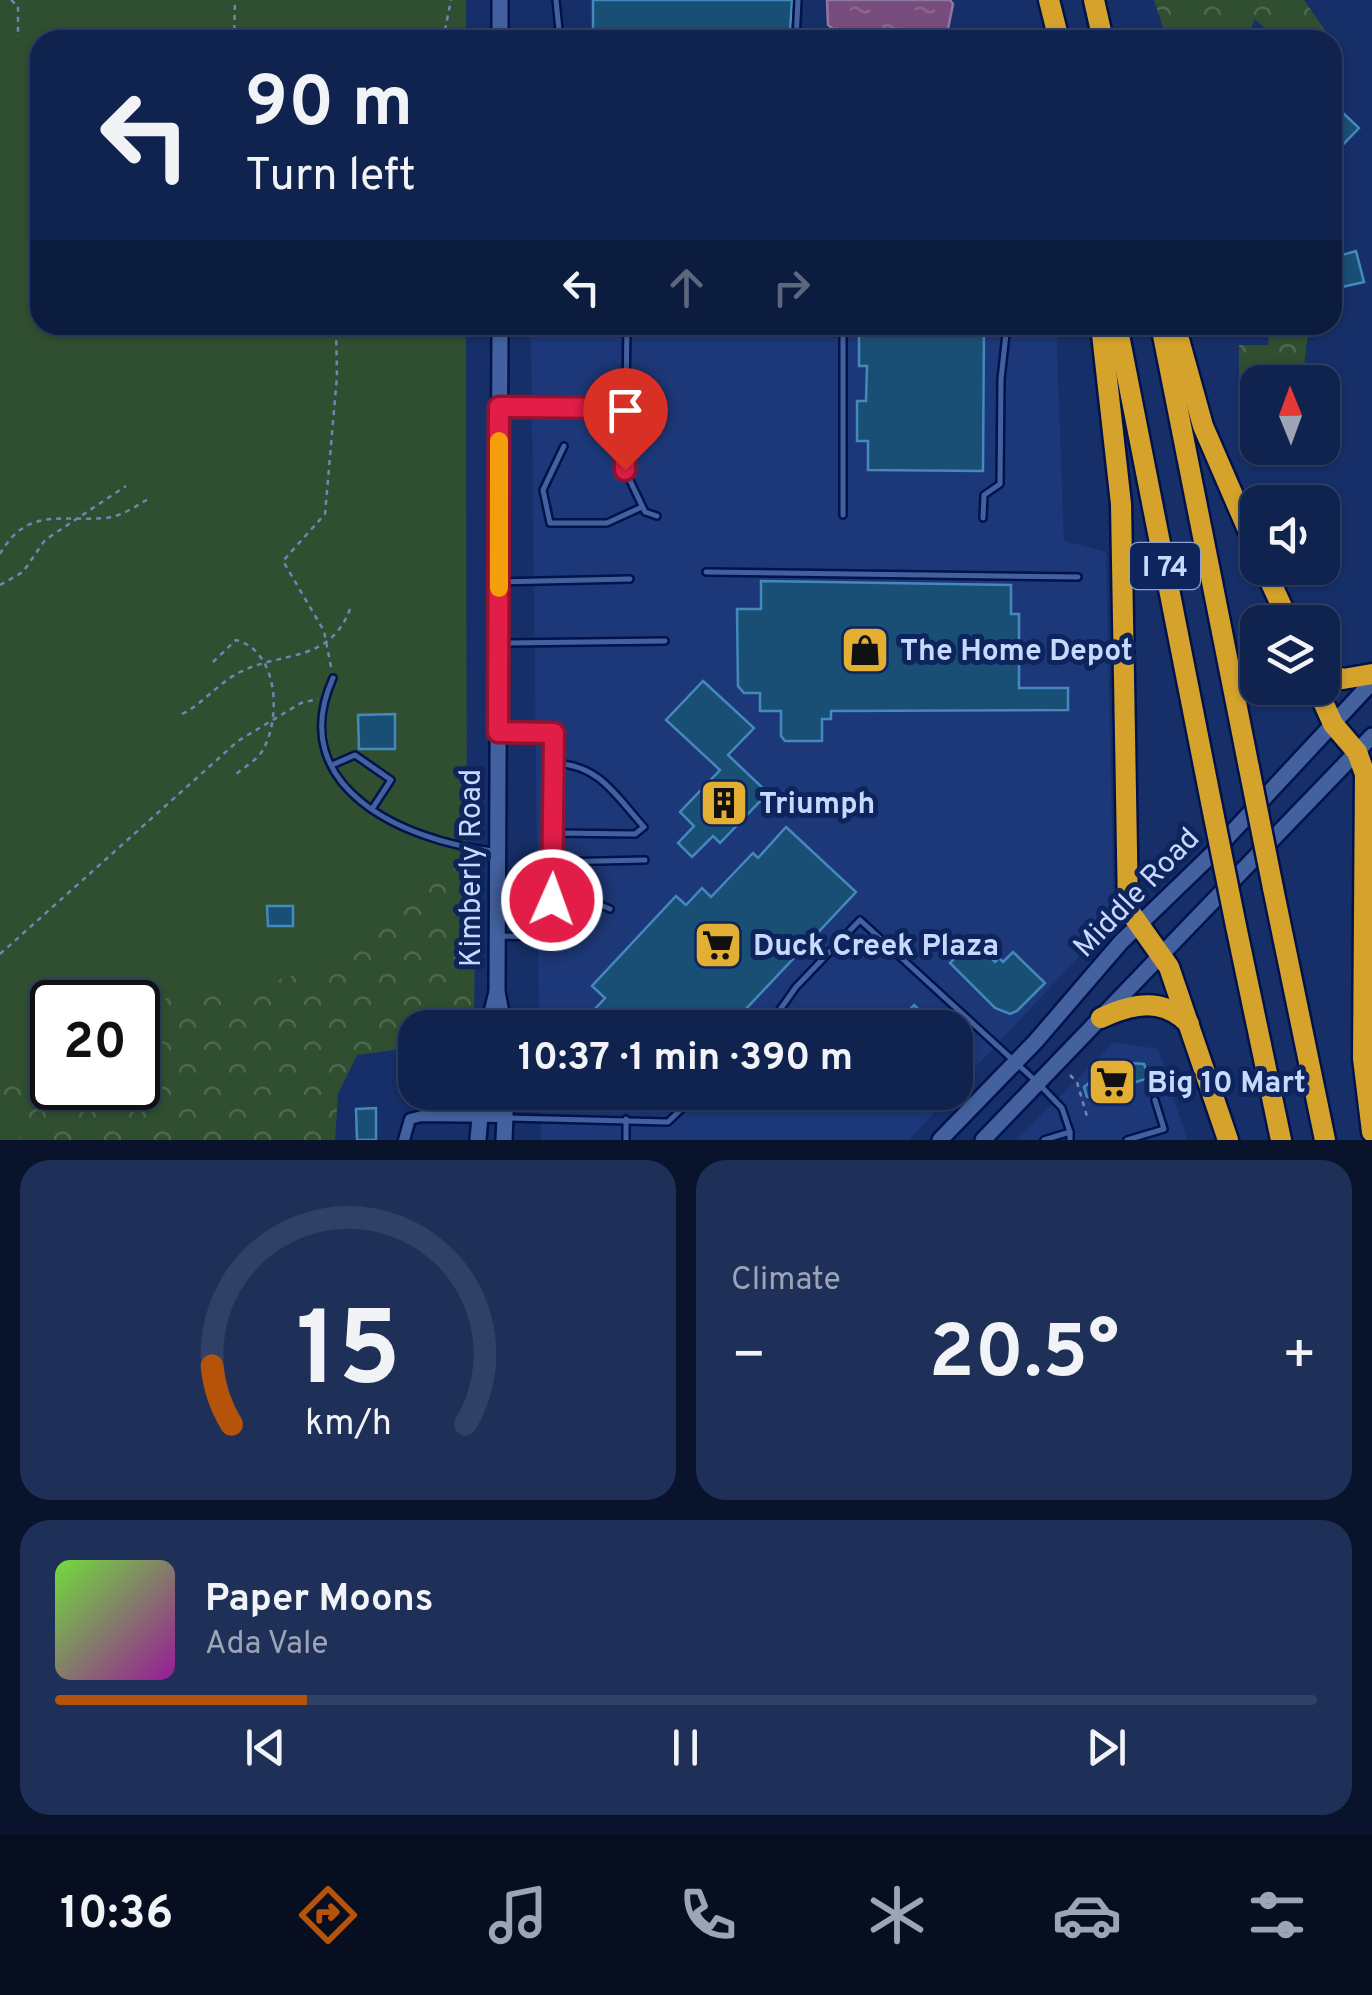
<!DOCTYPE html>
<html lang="en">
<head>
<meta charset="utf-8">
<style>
	body { margin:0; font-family:Overpass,sans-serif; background:#1e2f58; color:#f1f3f6; height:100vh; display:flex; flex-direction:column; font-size:38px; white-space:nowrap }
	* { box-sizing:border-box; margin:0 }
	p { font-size:32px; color:#9ca4b6 }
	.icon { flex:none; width:55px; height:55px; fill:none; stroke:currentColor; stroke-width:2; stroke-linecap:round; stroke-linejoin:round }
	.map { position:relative; height:1140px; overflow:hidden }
	.drawer { display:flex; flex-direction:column; gap:20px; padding:20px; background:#09132b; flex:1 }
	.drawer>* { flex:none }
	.banner { position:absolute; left:30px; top:30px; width:1312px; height:305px; border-radius:30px; box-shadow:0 2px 8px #0004,0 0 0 2px #304066; background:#10234e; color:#f1f3f6; overflow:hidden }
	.needle { width:65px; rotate:359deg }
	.controls { position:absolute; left:1240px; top:365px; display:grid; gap:20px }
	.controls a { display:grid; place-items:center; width:100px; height:100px; border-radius:20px; background:#10234e; box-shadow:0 2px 8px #0004,0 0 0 2px #304066; font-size:50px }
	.speed { position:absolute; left:30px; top:980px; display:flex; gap:20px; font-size:50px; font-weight:700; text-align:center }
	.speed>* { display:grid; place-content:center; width:130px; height:130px; border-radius:50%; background:#10234e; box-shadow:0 2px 8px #0004,0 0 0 2px #304066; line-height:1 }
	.speed .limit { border:5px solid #111; border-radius:15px; background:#fff; color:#111 }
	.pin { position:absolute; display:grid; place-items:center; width:85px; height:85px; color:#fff; margin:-102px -42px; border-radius:50% 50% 50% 0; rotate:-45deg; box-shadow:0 0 10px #0007 }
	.pin .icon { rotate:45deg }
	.me { position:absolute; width:110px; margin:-55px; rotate:2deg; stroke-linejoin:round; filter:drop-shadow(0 0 8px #0008) }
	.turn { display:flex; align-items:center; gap:35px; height:210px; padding:0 50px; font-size:45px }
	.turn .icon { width:130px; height:130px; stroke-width:2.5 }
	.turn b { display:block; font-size:70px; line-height:85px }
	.lanes { display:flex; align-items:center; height:95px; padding:0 50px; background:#0003; justify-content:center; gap:50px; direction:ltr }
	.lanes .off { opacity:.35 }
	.big { font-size:75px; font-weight:700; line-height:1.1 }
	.drawer .card { flex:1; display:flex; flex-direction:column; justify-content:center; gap:15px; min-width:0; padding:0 35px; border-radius:30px; background:#1e2f58 }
	.drawer .dial { align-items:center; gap:0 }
	.dial svg { height:260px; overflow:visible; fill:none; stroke:#304066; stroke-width:7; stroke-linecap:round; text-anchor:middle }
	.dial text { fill:#f1f3f6; stroke:none }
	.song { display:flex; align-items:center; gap:30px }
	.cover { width:120px; height:120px; border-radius:15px; background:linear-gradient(135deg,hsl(100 70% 55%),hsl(300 70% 35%)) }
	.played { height:10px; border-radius:5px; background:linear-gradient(90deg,#b45309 20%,#304066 20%) }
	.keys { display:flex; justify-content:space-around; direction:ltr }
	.heat { display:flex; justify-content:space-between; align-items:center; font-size:55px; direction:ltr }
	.drawer .tiles { flex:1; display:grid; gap:20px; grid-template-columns:1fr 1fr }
	.card:last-child { grid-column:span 2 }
	.trip { position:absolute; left:398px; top:1010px; width:575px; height:100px; border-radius:30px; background:#10234e; box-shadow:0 2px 8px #0004,0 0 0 2px #304066; font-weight:700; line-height:100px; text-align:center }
	.tabs { display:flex; height:160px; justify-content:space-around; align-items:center; background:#060e1f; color:#9ca4b6 }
	.tabs .icon { width:70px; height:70px }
	.tabs .current { color:#b45309 }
	.tabs b { font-size:45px; color:#f1f3f6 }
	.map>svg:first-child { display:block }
	.built { fill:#1d3878 }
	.grass { fill:#304f30; fill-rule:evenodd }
	.forest { fill:url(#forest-crowns) }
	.water { fill:url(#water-ripples); stroke:#9076a2; stroke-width:2.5 }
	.building { fill:#1a4f75; stroke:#4488bc; stroke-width:2.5 }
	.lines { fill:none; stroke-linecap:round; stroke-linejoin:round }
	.lane-casing { stroke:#02134b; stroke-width:10 }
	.street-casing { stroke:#02134b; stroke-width:15 }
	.secondary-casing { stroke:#02134b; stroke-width:20 }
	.highway-casing { stroke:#02134b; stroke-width:25 }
	.path { stroke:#7085b3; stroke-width:2.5; stroke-dasharray:5 5; stroke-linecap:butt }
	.lane { stroke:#43619f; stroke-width:5 }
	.street { stroke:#43619f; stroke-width:10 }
	.secondary { stroke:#43619f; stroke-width:15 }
	.highway { stroke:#d5a32c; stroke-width:20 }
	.highway-bridge-casing { stroke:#02134b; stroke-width:25; stroke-linecap:butt }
	.highway-bridge { stroke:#d5a32c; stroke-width:20 }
	.route-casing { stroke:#92132f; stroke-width:25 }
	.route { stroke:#e11d48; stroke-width:18 }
	.slow { stroke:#f59e0b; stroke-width:18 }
	.labels { text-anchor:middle; stroke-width:10; stroke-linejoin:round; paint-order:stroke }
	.shield { fill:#0d245c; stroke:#8fa3cc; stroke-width:2.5 }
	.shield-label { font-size:28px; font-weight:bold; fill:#c7d9fc }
	.poi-label { font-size:30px; font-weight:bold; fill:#c7d9fc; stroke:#0d245c; text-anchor:start }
	.street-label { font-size:30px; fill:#c7d9fc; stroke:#0d245c }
</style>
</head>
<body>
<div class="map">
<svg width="1372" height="1140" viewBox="0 0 1372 1140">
	<defs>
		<pattern id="forest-crowns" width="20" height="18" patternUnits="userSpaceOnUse" patternTransform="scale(2.5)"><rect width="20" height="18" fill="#304f30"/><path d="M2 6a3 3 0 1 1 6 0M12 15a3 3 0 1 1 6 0" fill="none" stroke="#4c684f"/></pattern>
		<pattern id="water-ripples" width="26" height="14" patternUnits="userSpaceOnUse" patternTransform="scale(2.5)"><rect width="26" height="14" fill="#784c7c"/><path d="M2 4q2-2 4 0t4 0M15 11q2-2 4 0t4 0" fill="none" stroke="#8a6590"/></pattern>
	</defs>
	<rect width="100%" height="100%" fill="#162f68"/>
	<!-- built -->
	<g class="built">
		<path d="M531,325H1056L1064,541L1106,552L1114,919L955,1089V1028L539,1027Z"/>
		<path d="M1114,1042L1158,1049L1187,1140H1017Z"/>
		<path d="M540,1093H952L909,1140H541Z"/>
	</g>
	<!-- grass -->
	<path class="grass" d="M0,0H466V40H40V325H466L467,1027L320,1032L319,1140H0ZM52,1002H138V1088H52Z"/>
	<!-- forest -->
	<g class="forest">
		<path d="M1154,0H1304L1332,40H1278L1255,19L1246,40H1167Z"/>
		<path d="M1270,325H1309L1302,382H1258L1257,430H1247L1239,394V345H1268Z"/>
		<path d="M476,858L474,1020L461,1027L415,1028V1047L357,1055L338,1094L335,1140H21L14,1112L0,1087L5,1072L52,1070V1088H138V1015L188,985L246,988L338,964L385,920L411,877L452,860Z"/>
	</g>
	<!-- water -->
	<path class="water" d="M827,0H950L953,4L948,29L938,39L847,40L828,25Z"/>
	<!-- building -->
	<g class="building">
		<path d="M593,0H792L790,31L593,30Z"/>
		<path d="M1343,113L1359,128L1332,156V124Z"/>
		<path d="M1356,251L1364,282L1342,287L1335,257Z"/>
		<path d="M859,325H984L983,471L868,470V441H857V401H866L867,366H859Z"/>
		<path d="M761,581L1011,585V614H1019V688H1068V710L831,711V719H822V741H785L781,736V711H760V693H744L738,686L737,609H761Z"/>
		<path d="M703,681L754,728L728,755L768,793L720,843L713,836L692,857L678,843L694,826L680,812L720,770L666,720Z"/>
		<path d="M395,714V749H359L358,715Z"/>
		<path d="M786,827L856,892L728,1028H577L605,998L592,986L676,896L686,905L702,888L711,897L753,853L758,858Z"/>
		<path d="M267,906H293V926H268Z"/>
		<path d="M973,940L995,962L999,958L1003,962L1013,952L1045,983L1017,1011L1010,1014L995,1008L950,963Z"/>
		<path d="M914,1005L938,1028H894Z"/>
		<path d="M1115,1062L1144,1064L1149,1078L1087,1097L1084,1087Z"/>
		<path d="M565,1092H667L657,1103L565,1102Z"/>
		<path d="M376,1108V1140H357L356,1109Z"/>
	</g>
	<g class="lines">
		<!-- lane casing -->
		<g class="lane-casing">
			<g id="lane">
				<path d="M556,0L560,40"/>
				<path d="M796,40L798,0"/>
				<path d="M627,325L625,470L645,512L657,516"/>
				<path d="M843,325V515"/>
				<path d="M503,407H625"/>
				<path d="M564,446L543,490L550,523H607L642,507"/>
				<path d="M983,518L984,495L1000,484L1001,379L1007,325"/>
				<path d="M706,572L1078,577"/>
				<path d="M502,582L630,579"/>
				<path d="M501,643L665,641"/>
				<path d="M333,678C284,787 404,841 493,851"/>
				<path d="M554,763C600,765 615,795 644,827L635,834L554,833"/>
				<path d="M332,765L355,755L391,780L372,809"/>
				<path d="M555,862L645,860"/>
				<path d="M552,900H589L610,909"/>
				<path d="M500,936L554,937V733L503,732"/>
				<path d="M767,1028L796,987L860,920L1038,1083L1062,1108L1070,1132"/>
				<path d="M509,1118L668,1122L699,1092"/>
				<path d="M626,1119V1140"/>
				<path d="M1044,1140L1070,1132V1140"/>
				<path d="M1127,1140L1164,1129L1155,1100"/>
			</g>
		</g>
		<!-- street casing -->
		<g class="street-casing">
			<path id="street" d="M404,1140L410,1119L422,1116L504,1117"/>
		</g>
		<!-- secondary casing -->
		<g class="secondary-casing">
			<g id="secondary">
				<path d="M500,40V0"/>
				<path d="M500,325L497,992L504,1028"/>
				<path d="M488,1028L497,992"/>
				<path d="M478,1140L482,1092"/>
				<path d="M504,1140L506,1092"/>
				<path d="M940,1140L1036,1041L1121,942L1210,856L1372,682"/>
				<path d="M983,1140L1372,736"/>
			</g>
		</g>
		<!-- highway casing -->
		<g class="highway-casing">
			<g id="highway">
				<path d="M1049,0L1059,40"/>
				<path d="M1094,0L1103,40"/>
				<path d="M1101,325L1121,504L1128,909L1169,967L1228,1140"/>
				<path d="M1117,325L1212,807"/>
				<path d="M1161,325L1249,768"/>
				<path d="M1175,325L1203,426L1258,553"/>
				<path d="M1264,568L1289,622"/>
				<path d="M1322,672L1343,679L1372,674"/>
				<path d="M1317,688L1333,724L1357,752L1365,774L1363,1058L1372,1132"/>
				<path d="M1273,888L1325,1140"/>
				<path d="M1236,926L1281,1140"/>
				<path d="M1101,1018C1133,1003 1163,997 1189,1024"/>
			</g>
		</g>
		<!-- path -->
		<g class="path">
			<path d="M11,0L18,6V37"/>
			<path d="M234,40L235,0"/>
			<path d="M443,40L451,0"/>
			<path d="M0,554C27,506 62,522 106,518C122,516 136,506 150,498"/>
			<path d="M0,585L23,572L45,540L126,486"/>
			<path d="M213,662L236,640C278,651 281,715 264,748C259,759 244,767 235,775"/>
			<path d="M331,667L324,631L283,561L325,514L337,376L336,325"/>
			<path d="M182,714C204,703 218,683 240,672C282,651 330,663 350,609"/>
			<path d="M0,954L238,741L301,703L318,699"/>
			<path d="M1070,1075L1077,1082L1088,1120"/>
		</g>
		<!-- lane -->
		<use href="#lane" class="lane"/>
		<!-- street -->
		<use href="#street" class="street"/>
		<!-- secondary -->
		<use href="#secondary" class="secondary"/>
		<!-- highway -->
		<use href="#highway" class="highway"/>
		<!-- highway-bridge casing -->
		<g class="highway-bridge-casing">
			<g id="highway-bridge">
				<path d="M1249,768L1273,888"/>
				<path d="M1212,807L1236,926"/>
			</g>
		</g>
		<!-- highway-bridge -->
		<use href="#highway-bridge" class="highway-bridge"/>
	</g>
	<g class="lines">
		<!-- route casing -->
		<g class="route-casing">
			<path id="route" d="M552,900L554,733L498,732L499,407L625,408V470"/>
		</g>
		<!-- route -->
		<use href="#route" class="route"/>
		<!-- slow -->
		<path class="slow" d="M499,588V441"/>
	</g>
	<!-- icons -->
	<defs>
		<g id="shop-square" transform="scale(2.5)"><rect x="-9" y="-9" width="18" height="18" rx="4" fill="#e3ae34" stroke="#0d245c"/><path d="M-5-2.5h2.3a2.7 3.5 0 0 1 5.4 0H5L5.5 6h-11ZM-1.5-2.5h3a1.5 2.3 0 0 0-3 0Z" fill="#111"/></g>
		<g id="building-square" transform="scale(2.5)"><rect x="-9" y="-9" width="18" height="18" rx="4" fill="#e3ae34" stroke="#0d245c"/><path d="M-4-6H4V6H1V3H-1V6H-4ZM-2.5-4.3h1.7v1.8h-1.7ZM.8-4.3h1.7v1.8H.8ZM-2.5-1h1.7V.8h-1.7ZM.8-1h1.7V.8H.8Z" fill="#111"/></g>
		<g id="supermarket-square" transform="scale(2.5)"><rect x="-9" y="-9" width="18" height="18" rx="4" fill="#e3ae34" stroke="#0d245c"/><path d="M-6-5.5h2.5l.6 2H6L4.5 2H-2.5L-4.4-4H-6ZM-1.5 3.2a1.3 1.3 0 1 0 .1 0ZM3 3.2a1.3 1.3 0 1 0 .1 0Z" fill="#111"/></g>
	</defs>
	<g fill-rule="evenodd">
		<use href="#shop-square" x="865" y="650"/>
		<use href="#building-square" x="724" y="803"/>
		<use href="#supermarket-square" x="718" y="945"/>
		<use href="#supermarket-square" x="1112" y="1082"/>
	</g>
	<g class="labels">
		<!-- shield labels -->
		<rect class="shield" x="1130" y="543" width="70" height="46" rx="8"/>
		<g class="shield-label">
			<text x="1165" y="576">I 74</text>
		</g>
		<!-- poi labels -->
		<g class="poi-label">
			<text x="900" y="660">The Home Depot</text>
			<text x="759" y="813">Triumph</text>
			<text x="753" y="955">Duck Creek Plaza</text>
			<text x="1147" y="1092">Big 10 Mart</text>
		</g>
		<!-- street labels -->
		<g class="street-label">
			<text transform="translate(470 868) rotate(-90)" y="10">Kimberly Road</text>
			<text transform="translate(1136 892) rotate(-46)" y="10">Middle Road</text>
		</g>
	</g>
</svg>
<div class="controls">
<a><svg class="needle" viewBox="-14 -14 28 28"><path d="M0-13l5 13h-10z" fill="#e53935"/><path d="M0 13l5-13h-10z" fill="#9ca4b6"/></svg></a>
<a><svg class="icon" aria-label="sound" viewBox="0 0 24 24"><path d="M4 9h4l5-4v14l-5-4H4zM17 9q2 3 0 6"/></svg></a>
<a><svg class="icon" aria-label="layers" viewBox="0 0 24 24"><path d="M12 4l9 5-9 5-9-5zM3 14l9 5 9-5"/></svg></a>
</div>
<div class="speed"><div class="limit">20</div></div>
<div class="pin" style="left:625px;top:470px;background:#d93025"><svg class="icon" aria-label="arrive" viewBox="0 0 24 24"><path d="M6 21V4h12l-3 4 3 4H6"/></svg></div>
<svg class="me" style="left:552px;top:900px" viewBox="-20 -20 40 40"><circle r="17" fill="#e11d48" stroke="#fff" stroke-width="3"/><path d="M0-11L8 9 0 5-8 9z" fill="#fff"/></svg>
<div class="trip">10:37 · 1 min · 390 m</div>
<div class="banner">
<div class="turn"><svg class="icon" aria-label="left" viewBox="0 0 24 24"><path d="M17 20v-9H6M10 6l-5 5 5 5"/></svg><div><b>90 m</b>Turn left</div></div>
<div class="lanes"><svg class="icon" aria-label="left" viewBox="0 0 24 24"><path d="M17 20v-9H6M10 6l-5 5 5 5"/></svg><svg class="icon off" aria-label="ahead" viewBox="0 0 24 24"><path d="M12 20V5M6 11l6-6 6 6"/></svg><svg class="icon off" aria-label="right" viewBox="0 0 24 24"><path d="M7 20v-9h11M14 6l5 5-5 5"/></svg></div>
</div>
</div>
<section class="drawer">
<div class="tiles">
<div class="card dial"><svg viewBox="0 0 100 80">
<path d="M14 69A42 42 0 1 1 86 69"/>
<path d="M14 69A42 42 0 0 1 8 51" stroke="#b45309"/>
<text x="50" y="56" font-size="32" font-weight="700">15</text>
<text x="50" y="72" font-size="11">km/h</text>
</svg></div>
<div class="card"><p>Climate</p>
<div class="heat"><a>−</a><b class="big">20.5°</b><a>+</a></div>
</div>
<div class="card">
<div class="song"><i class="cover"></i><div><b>Paper Moons</b><p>Ada Vale</p></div></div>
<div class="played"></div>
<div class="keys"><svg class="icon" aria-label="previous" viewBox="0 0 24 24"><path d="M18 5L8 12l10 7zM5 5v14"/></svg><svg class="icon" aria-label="pause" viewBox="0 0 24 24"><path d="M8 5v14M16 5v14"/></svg><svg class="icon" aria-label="next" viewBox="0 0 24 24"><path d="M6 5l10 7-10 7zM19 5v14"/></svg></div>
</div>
</div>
</section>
<nav class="tabs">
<b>10:36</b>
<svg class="icon current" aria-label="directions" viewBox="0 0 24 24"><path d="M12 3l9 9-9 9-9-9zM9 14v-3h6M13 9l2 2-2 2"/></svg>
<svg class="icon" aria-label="music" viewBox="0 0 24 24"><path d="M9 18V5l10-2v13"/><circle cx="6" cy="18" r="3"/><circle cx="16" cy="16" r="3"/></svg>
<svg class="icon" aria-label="phone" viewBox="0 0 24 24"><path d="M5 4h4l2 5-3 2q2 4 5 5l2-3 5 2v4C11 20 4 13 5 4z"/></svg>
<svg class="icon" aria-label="climate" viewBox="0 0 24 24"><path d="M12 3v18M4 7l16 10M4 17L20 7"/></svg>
<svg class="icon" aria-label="car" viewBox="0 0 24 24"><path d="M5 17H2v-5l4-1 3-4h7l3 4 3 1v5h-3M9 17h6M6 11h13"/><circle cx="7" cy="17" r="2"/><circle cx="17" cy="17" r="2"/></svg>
<svg class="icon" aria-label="filters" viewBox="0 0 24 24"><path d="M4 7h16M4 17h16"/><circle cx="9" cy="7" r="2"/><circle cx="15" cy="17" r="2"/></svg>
</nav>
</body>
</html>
